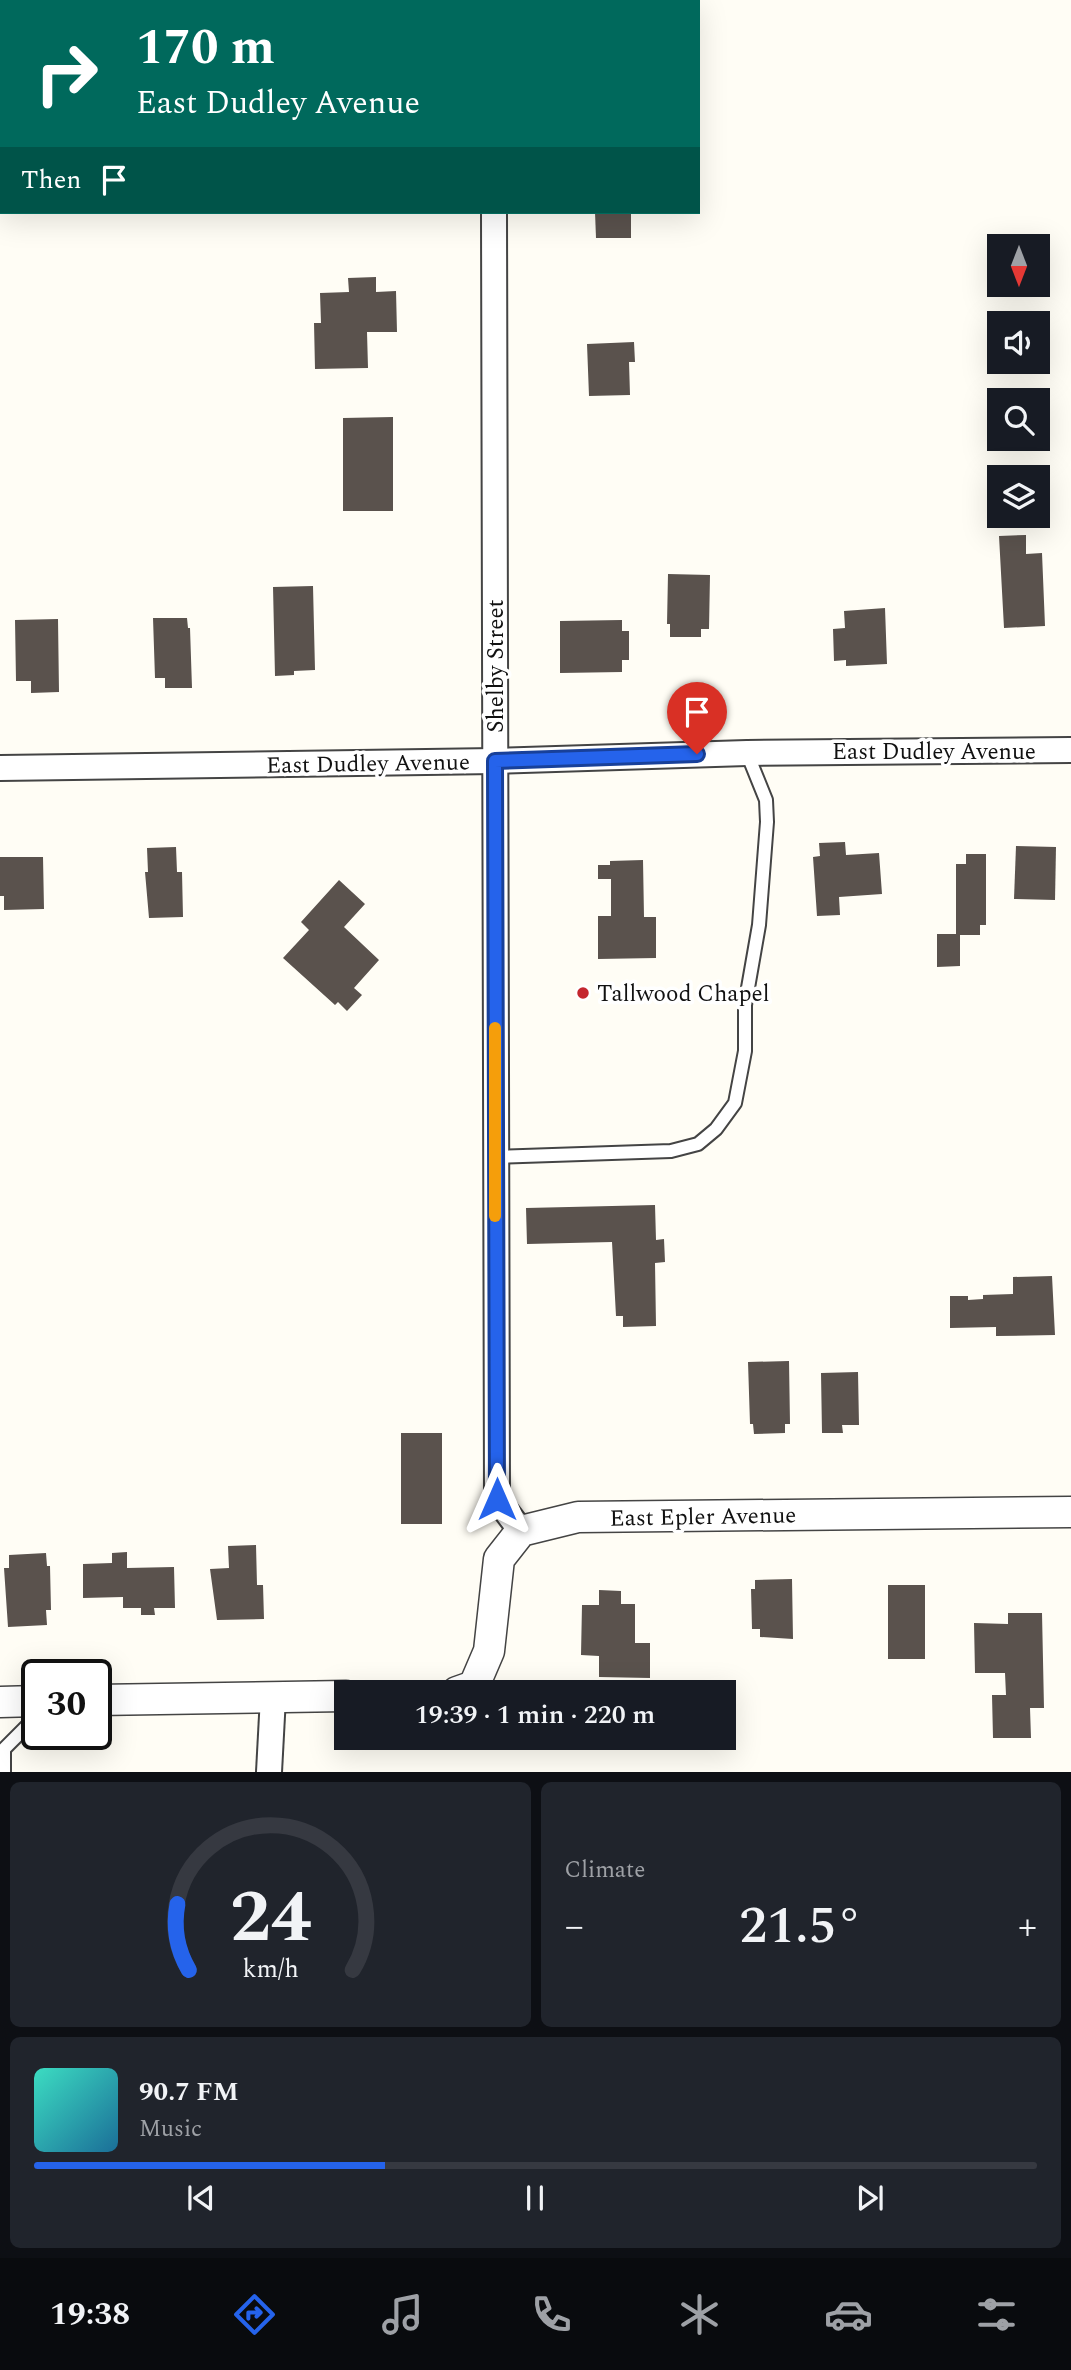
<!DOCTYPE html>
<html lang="en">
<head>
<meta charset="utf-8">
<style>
	body { margin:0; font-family:Spectral,serif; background:#20242c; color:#f1f3f6; height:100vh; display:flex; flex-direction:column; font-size:26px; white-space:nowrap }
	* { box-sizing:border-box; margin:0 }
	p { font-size:23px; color:#9ea1a6 }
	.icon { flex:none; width:38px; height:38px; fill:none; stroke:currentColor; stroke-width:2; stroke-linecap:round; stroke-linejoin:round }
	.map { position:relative; height:1772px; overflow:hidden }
	.side { display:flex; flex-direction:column; gap:10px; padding:10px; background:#0d0f14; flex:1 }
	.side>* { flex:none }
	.hud { position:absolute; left:0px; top:0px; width:700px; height:214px; box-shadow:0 7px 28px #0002; background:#00695c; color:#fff; overflow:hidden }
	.needle { width:46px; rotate:180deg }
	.controls { position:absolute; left:987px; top:234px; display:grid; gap:14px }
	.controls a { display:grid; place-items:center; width:63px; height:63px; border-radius:0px; background:#171b24; box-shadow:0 7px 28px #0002; font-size:35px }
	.speed { position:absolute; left:21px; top:1659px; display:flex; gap:14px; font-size:35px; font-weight:700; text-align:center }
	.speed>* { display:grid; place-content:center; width:91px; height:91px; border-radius:50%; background:#171b24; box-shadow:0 7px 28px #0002; line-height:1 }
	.speed .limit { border:4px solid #111; border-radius:10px; background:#fff; color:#111 }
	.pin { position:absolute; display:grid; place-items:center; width:60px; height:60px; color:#fff; margin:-72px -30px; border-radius:50% 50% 50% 0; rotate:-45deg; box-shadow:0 0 7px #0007 }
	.pin .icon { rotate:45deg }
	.me { position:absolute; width:77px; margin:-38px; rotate:0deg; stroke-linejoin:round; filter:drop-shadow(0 0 5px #0008) }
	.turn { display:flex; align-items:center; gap:24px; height:147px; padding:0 21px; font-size:32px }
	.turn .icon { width:91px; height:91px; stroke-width:2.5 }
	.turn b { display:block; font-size:49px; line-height:60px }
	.then { display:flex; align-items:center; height:66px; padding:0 21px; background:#0003; gap:14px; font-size:26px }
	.big { font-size:52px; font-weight:600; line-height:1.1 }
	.side .tile { flex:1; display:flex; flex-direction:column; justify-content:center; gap:10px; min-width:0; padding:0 24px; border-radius:10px; background:#20242c }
	.side .dial { align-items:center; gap:0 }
	.dial svg { height:182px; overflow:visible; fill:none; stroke:#363941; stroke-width:7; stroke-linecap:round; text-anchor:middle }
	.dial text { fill:#f1f3f6; stroke:none }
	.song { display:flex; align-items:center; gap:21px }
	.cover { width:84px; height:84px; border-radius:10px; background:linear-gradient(135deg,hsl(170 70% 55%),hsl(200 70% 35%)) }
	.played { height:7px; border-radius:4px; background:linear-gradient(90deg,#2563eb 35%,#363941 35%) }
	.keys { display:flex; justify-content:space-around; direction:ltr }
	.heat { display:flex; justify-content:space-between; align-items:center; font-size:38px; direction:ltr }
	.side .tiles { flex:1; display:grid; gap:10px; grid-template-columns:1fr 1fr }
	.tile:last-child { grid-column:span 2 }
	.trip { position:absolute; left:334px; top:1680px; width:402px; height:70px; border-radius:0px; background:#171b24; box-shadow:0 7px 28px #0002; font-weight:600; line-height:70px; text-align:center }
	.tabs { display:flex; height:112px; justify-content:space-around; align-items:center; background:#090b0e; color:#9ea1a6 }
	.tabs .icon { width:49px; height:49px }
	.tabs .selected { color:#2563eb }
	.tabs b { font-size:32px; color:#f1f3f6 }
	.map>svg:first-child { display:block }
	.building { fill:#5a524d }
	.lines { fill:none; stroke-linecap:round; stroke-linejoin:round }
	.service-casing { stroke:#444; stroke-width:16 }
	.minor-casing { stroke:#444; stroke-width:28 }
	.tertiary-casing { stroke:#444; stroke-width:33 }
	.service { stroke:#fff; stroke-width:12 }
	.minor { stroke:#fff; stroke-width:24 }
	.tertiary { stroke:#fff; stroke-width:30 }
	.route-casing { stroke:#184099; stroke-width:18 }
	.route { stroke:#2563eb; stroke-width:12 }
	.slow { stroke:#f59e0b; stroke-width:12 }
	.poi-dot { fill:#c4262e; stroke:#fff; stroke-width:2.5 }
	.labels { text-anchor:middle; stroke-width:7; stroke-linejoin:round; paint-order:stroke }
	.street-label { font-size:23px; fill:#111; stroke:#fff }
	.poi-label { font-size:23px; fill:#111; stroke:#fff; text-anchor:start }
</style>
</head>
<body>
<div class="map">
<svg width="1071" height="1772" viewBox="0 0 1071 1772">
	<rect width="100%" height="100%" fill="#fffdf5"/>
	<!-- building -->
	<g class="building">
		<path d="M595,212H631V238H596Z"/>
		<path d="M376,277V292L396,291L397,332H367L368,368L315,369L314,323H321L320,293L349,292L348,278Z"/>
		<path d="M634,342L635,362H629L630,395L589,396L587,344Z"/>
		<path d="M393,417V511H343V418Z"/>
		<path d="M1026,535V554L1042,553L1045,626L1004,628L999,536Z"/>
		<path d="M668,574L710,575L709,629H701V637H670V624H667Z"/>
		<path d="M313,586L315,670L294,671V675L275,676L273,587Z"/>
		<path d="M885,608L887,664L846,666V660L834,661L833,629L845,628L844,611Z"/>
		<path d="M153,618H187L188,628H190L192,688H165V678H155Z"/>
		<path d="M58,619L59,692L31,693V681H16L15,620Z"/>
		<path d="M622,620V631H629V660H622V672L560,673V621Z"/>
		<path d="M845,842L846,855L879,853L882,894L839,897L840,915L817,916L813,857L820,856L819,843Z"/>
		<path d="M1016,846L1056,847L1055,900L1014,899Z"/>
		<path d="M176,847L177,872H182L183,917L149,918L145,872H148L147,848Z"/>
		<path d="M966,854H986V925H980V935H960V966L937,967V934H956V864H966Z"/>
		<path d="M0,857H43L44,909L4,910V896H0Z"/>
		<path d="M643,860L644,917H656V958L598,959V916H611V879H598V865H610V861Z"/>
		<path d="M339,880L365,904L344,927L379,960L354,988L362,995L347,1011L338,1002L335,1005L283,958L309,930L301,922Z"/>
		<path d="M655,1205L656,1240L664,1239L665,1262L655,1263L656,1326L623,1327V1316H616L612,1242L527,1244L526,1208Z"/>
		<path d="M1052,1276L1055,1335L996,1336V1327L950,1328V1296H968V1300L983,1299V1295L1013,1294V1277Z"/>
		<path d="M789,1361L790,1424H785V1433L754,1434L753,1424H750L748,1362Z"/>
		<path d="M858,1372L859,1425H842L843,1433H822L821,1373Z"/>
		<rect x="401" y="1433" width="41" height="91"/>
		<path d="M256,1545L257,1585H263L264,1619L217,1620L210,1569L229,1568L228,1546Z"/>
		<path d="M127,1552V1568L174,1567L175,1608H154L155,1615H141V1608H123V1597L83,1598V1564L112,1563V1553Z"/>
		<path d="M46,1553L47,1566H50L51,1610H46L47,1625L8,1627L4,1568H9V1555Z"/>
		<path d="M792,1579L793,1639L760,1637V1629H752L751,1589H755V1580Z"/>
		<rect x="888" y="1585" width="37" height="74"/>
		<path d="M599,1590L621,1591V1604H635V1643H650V1678L599,1677V1656L581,1655L582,1605H599Z"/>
		<path d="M1008,1613H1042L1044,1708H1030L1031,1738H993L992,1695H1006L1005,1673H975L974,1623L1008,1624Z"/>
	</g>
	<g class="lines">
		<!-- service casing -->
		<g class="service-casing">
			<g id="service">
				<path d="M495,1157L671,1151L698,1144L716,1129L735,1103L745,1051V1005L759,925L767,822L766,800L747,753"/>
				<path d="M4,1772V1749L37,1716"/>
			</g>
		</g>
		<!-- minor casing -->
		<g class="minor-casing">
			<g id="minor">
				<path d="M494,0V2"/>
				<path d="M494,212L497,1499L521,1531"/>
				<path d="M0,768L495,761L747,753L1071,750"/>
				<path d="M269,1772L273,1697"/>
			</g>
		</g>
		<!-- tertiary casing -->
		<g class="tertiary-casing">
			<g id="tertiary">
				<path d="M457,1692L474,1686L489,1651L499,1559L521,1531L578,1517L1071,1512"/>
				<path d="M96,1700L346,1696"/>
				<path d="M0,1702L37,1701"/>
			</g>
		</g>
		<!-- service -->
		<use href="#service" class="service"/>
		<!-- minor -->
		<use href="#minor" class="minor"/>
		<!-- tertiary -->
		<use href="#tertiary" class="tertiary"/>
	</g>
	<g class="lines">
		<!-- route casing -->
		<g class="route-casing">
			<path id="route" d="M497,1499L495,761L697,754"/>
		</g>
		<!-- route -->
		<use href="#route" class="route"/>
		<!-- slow -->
		<path class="slow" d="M495,1028V1216"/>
	</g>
	<!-- markers -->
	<circle class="poi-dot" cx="583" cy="993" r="7"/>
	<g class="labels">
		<!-- street labels -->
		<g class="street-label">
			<text transform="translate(495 666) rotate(-90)" y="8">Shelby Street</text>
			<text x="934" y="759">East Dudley Avenue</text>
			<text transform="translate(368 763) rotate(-1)" y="8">East Dudley Avenue</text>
			<text transform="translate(703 1516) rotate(-1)" y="8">East Epler Avenue</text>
		</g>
		<!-- poi labels -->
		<g class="poi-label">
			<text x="597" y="1001">Tallwood Chapel</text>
		</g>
	</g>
</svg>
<div class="controls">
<a><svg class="needle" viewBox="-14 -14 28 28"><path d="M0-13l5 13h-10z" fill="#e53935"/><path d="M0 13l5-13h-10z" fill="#9ea1a6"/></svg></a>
<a><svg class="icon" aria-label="sound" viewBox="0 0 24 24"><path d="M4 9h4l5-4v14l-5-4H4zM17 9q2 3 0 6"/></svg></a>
<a><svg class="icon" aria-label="search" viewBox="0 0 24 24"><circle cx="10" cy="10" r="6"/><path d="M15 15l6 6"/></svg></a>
<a><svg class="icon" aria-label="layers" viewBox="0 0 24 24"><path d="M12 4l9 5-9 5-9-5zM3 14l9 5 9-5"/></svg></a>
</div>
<div class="speed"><div class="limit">30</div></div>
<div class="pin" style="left:697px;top:754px;background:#d93025"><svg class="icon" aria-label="arrive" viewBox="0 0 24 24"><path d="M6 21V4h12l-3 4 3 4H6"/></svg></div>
<svg class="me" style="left:497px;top:1499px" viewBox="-20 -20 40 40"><path d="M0-17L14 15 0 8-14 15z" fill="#2563eb" stroke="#fff" stroke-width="4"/></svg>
<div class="trip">19:39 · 1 min · 220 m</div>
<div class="hud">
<div class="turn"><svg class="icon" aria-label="right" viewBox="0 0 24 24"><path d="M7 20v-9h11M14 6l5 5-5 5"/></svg><div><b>170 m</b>East Dudley Avenue</div></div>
<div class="then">Then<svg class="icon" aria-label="arrive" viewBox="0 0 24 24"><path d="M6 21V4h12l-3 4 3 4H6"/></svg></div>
</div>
</div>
<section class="side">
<div class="tiles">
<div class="tile dial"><svg viewBox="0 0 100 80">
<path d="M14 69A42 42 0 1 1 86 69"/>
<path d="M14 69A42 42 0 0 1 9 40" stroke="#2563eb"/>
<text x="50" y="56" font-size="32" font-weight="700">24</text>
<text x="50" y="72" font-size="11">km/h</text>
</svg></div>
<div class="tile"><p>Climate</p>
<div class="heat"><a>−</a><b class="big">21.5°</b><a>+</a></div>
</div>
<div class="tile">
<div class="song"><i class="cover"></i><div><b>90.7 FM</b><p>Music</p></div></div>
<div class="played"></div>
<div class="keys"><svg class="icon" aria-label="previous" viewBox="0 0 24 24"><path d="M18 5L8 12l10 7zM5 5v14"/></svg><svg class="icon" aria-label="pause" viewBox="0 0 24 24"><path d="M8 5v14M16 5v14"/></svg><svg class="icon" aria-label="next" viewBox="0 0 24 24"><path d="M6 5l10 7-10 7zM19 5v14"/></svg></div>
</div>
</div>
</section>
<nav class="tabs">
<b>19:38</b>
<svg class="icon selected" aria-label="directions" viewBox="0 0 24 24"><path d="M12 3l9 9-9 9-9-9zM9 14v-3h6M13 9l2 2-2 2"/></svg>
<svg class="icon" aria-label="music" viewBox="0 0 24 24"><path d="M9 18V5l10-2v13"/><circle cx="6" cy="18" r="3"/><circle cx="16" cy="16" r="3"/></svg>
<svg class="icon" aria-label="phone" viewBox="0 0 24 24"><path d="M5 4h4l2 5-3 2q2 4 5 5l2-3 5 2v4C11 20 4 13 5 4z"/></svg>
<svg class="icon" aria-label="climate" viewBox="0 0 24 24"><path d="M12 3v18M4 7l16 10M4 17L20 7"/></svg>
<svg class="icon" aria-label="car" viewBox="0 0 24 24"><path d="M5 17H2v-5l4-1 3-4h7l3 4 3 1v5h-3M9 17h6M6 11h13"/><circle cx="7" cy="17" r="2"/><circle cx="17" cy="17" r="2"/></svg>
<svg class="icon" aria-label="filters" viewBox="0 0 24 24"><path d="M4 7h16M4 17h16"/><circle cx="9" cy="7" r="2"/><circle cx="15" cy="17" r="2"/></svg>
</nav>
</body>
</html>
